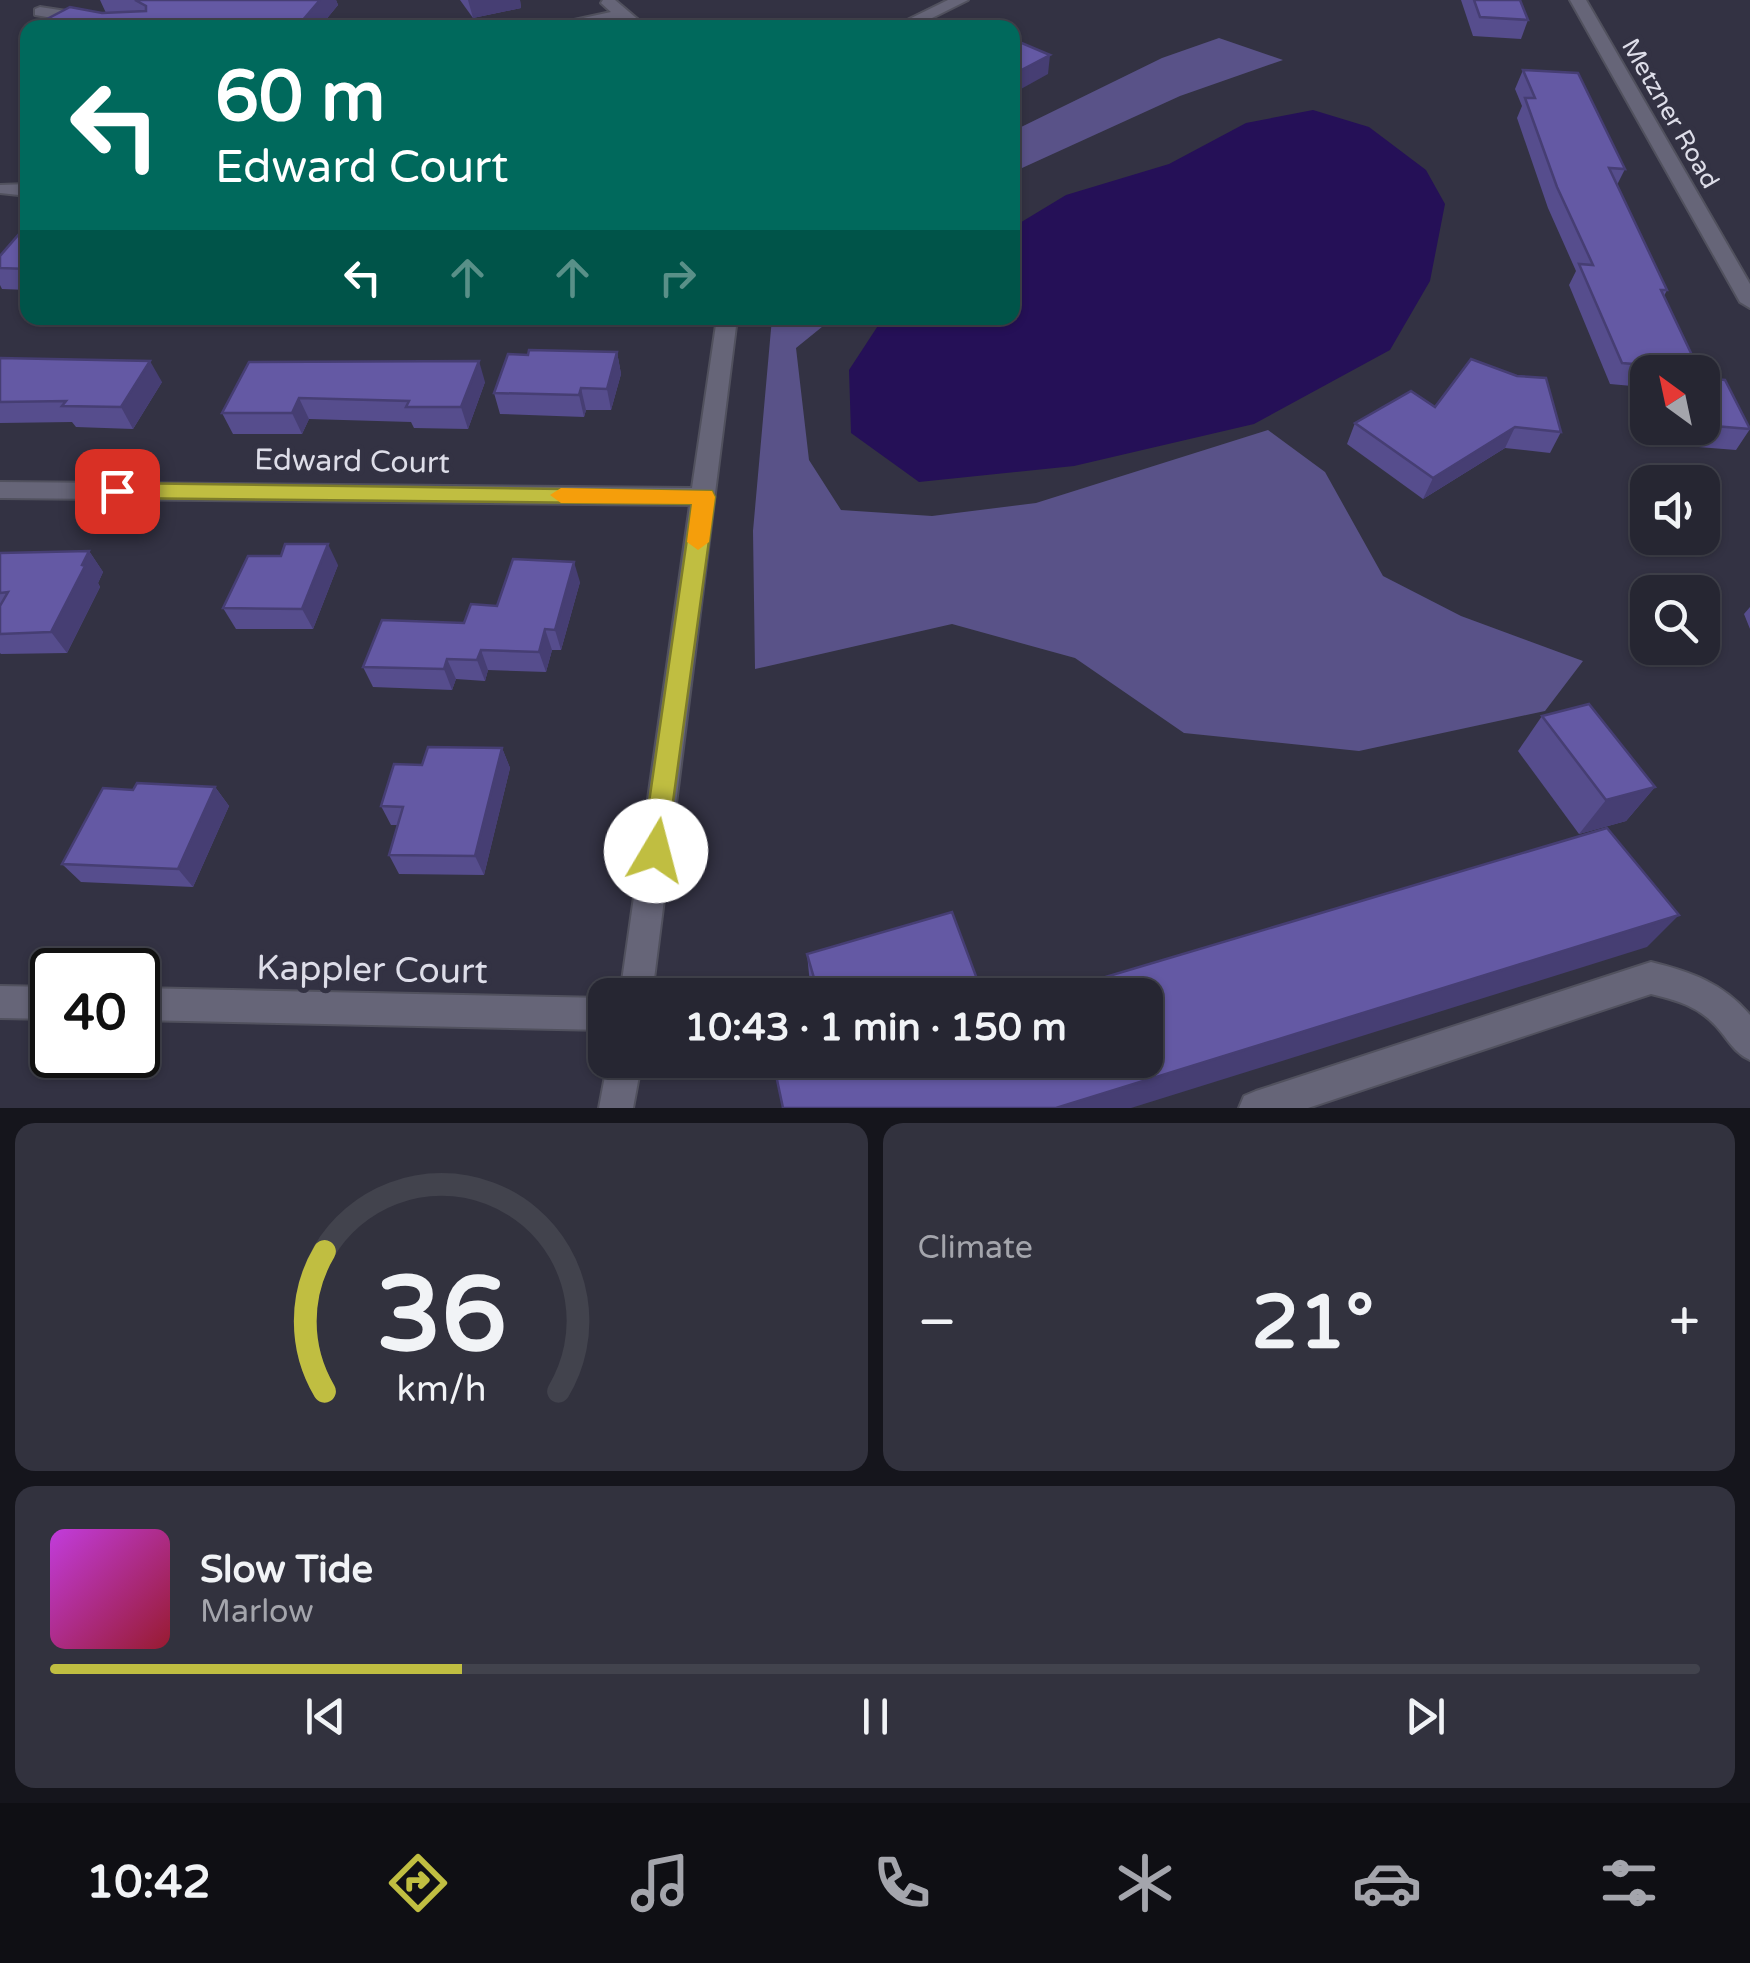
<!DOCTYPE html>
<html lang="en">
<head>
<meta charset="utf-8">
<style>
	body { margin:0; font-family:"Varela Round",sans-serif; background:#32323e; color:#f1f3f6; height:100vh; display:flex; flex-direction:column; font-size:38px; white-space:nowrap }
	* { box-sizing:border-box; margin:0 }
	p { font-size:32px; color:#a4a5ac }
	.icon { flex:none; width:55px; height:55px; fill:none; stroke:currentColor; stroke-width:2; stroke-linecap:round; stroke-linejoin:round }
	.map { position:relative; height:1108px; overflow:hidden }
	.details { display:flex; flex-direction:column; gap:15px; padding:15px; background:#15151c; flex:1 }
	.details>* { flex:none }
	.top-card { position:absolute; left:20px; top:20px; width:1000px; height:305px; border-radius:20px; box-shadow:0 2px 8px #0004,0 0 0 2px #42434d; background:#00695c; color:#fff; overflow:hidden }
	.needle { width:65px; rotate:327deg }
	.controls { position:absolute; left:1630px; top:355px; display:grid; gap:20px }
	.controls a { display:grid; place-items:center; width:90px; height:90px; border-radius:20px; background:#262632; box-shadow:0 2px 8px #0004,0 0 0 2px #42434d; font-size:50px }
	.speed { position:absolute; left:30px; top:948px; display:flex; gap:20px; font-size:50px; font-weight:700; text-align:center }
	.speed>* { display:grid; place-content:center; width:130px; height:130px; border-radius:50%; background:#262632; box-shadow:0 2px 8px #0004,0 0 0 2px #42434d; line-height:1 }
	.speed .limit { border:5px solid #111; border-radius:15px; background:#fff; color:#111 }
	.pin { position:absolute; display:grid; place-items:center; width:85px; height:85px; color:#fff; margin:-42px; border-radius:20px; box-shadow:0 5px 15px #0006 }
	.me { position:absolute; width:110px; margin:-55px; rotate:8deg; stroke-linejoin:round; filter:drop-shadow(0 0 8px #0008) }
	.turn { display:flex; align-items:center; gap:35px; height:210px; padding:0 30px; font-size:45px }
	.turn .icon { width:130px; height:130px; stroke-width:2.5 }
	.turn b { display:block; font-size:70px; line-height:85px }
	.lanes { display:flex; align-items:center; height:95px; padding:0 30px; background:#0003; justify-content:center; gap:50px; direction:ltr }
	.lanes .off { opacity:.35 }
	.big { font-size:75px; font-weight:700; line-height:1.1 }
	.details .tile { flex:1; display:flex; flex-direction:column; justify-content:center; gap:15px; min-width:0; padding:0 35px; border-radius:20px; background:#32323e }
	.details .dial { align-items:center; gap:0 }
	.dial svg { height:260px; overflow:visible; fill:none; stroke:#42434d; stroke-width:7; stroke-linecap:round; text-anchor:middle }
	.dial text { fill:#f1f3f6; stroke:none }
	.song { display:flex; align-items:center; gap:30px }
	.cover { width:120px; height:120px; border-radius:15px; background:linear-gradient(135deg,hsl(290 70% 55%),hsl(350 70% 35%)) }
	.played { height:10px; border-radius:5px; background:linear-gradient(90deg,#c0be41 25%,#42434d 25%) }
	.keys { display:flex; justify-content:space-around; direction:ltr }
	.heat { display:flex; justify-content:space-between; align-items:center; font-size:55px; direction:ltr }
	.details .tiles { flex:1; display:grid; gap:15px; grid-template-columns:1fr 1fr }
	.tile:last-child { grid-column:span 2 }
	.trip { position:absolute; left:588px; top:978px; width:575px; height:100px; border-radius:20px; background:#262632; box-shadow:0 2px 8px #0004,0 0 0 2px #42434d; font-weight:700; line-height:100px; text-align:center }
	.dock { display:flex; height:160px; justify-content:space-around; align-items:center; background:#0f0f14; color:#a4a5ac }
	.dock .icon { width:70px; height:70px }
	.dock .on { color:#c0be41 }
	.dock b { font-size:45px; color:#f1f3f6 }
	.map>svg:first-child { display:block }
	.green { fill:#595288 }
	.water { fill:#251057 }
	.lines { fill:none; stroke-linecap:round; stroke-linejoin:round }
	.minor-casing { stroke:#51515e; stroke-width:4 }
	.minor { fill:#666578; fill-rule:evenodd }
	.wall { fill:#564d8d }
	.shaded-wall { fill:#463e73 }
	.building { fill:#6459a4; stroke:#463e73; stroke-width:2.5 }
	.route { fill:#c0be41; stroke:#7d7c2a; stroke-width:2.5 }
	.slow { fill:#f59e0b }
	.labels { text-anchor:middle; stroke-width:10; stroke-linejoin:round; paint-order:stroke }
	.far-street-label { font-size:25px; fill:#dddde8; stroke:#333243 }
	.street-label { font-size:30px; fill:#dddde8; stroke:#333243 }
	.near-street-label { font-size:35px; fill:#dddde8; stroke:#333243 }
</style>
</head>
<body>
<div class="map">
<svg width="1750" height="1108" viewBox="0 0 1750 1108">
	<rect width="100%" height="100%" fill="#333243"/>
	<!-- green -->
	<g class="green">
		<path d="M1219,38L1283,60L1180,96L1013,172V131L1162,58Z"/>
		<path d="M772,318H833L796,348L809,460L841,510L932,516L1036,503L1268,430L1325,472L1383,576L1461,616L1583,661L1545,711L1359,751L1184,733L1075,658L952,624L755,669L753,531Z"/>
	</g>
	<!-- water -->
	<path class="water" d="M1313,110L1369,127L1426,170L1445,204L1430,281L1390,350L1254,424L1074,466L919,482L851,433L849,370L883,318H1012L1013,227L1066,195L1169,164L1246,123Z"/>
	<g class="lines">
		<!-- minor casing -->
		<g class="minor-casing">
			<g id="minor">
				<path d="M603,0H615L648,28H631L621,20L575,28H537L611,12L601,3Z"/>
				<path d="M948,0H968L912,28H891Z"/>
				<path d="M1570,0H1586L1750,284V308L1740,302Z"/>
				<path d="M40,7L145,23L152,28H111L35,15V9Z"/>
				<path d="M28,184V196L0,193V185Z"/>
				<path d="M717,318H737L652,995H620L690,505L0,498V482L692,488Z"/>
				<path d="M1651,962C1691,972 1723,983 1750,1015V1060C1734,1053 1728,1039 1716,1026C1698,1006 1676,1000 1651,994L1308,1108H1239L1244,1096L1256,1091Z"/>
				<path d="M0,986L52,987V1019L0,1018Z"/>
				<path d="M138,988L605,998V1030L138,1020Z"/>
				<path d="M608,1060H642L633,1108H599Z"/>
			</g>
		</g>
		<!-- minor -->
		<use href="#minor" class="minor"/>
	</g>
	<!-- wall -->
	<g class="wall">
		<path d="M100,0H336L338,5L319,28H51L47,19L106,13Z"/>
		<path d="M460,0H520L521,8L473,18Z"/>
		<path d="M1461,0H1520L1528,20L1521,39L1473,36Z"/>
		<path d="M1523,70L1625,169L1617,185L1667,290L1664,296L1648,372V402L1639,401L1632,386L1610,384L1569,285L1576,271L1548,208L1517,118L1522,106L1515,89Z"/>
		<path d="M28,226V290L2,289L0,285V256Z"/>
		<path d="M617,352L621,374L611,410H586L584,417L500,414L494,393L528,355Z"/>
		<path d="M0,358L162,382L133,429L76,427L72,422L0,423Z"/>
		<path d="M249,362L485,382L468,429L414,428L411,422L309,419L302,434H233L222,413Z"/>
		<path d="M1702,378L1750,429L1736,450L1673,445L1665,428H1702Z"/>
		<path d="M1435,407L1561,432L1550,453L1505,448L1423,499L1347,444L1355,423Z"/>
		<path d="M89,551L103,572L98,583L100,587L67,653L1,654L0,653V553Z"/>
		<path d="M338,565L313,629H236L223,608Z"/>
		<path d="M580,582L561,650H552L546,672L488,670L485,681L456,679L452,690L373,687L363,667L464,623L497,606Z"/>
		<path d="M1750,607V629L1744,614Z"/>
		<path d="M1542,716L1655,787L1626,821L1579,834L1518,751Z"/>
		<path d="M502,748L510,768L484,875L399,874L389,855L397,825H391L381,806L422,765Z"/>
		<path d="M215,787L229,806L193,887L81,882L62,864L133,790Z"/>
		<path d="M807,954L983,995H813L810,984Z"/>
	</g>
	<!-- shaded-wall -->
	<g class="shaded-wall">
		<path d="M320,0H336L338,5L319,28H296Z"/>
		<path d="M468,0H520L521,8L473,18Z"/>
		<path d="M1050,55L1048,74L1012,94V75Z"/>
		<path d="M617,352L621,374L611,410L607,389Z"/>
		<path d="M150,361L162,382L133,429L121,407Z"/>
		<path d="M479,361L485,382L468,429L461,407Z"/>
		<path d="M581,388L586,410L584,417L579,395Z"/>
		<path d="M299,398L309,419L302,434L292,413Z"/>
		<path d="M1515,427L1505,448L1423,499L1433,478Z"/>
		<path d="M328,544L338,565L313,629L302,609Z"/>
		<path d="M89,551L103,572L98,583L100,587L67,653L51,632Z"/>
		<path d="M574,562L580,582L561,650L555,630Z"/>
		<path d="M545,629L552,650L546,672L539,652Z"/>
		<path d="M481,650L488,670L485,681L477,660Z"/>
		<path d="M447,659L456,679L452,690L444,669Z"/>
		<path d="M502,748L510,768L484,875L475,856Z"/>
		<path d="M215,787L229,806L193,887L178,869Z"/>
		<path d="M1655,787L1626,821L1579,834L1606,800Z"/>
		<path d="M1679,915L1647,947L1131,1108H1056Z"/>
	</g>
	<!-- building -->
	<g class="building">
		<path d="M135,0H320L296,28H110L47,19L70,7L102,13L146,11V6Z"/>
		<path d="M1474,0H1520L1528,20L1480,17Z"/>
		<path d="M1012,39L1050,55L1012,75Z"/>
		<path d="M1523,70L1578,73L1625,169L1609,168L1667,290H1661L1700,372H1648L1645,365L1622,363L1579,264L1593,265L1557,187L1525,98H1535Z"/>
		<path d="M26,226H28V269L0,268V256Z"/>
		<path d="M529,350L617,352L607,389L581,388L579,395L494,393L508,354L528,355Z"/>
		<path d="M0,358L150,361L121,407L62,406L66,401L0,402Z"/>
		<path d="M1471,359L1517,376L1546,378L1561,432L1515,427L1433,478L1355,423L1411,391L1435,407Z"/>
		<path d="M479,361L461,407H406L409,401L299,398L292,413H222L249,362Z"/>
		<path d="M1702,378L1725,380L1750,429L1702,425Z"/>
		<path d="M285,544H328L302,609L223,608L248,556H281Z"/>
		<path d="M89,551L82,565L85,566L51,632L0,634V606L8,592L0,593V553Z"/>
		<path d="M513,559L574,562L555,630L545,629L539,652L481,650L477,660L447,659L444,669L363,667L382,620L464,623L471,604L497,606Z"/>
		<path d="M1589,704L1655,787L1606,800L1542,716Z"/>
		<path d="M428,747L502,748L475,856L389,855L403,807L381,806L394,764L422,765Z"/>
		<path d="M137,783L215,787L178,869L62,864L103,788L133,790Z"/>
		<path d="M1607,828L1679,915L1056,1108H783L776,1075L826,1060H1145V995H1045Z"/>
		<path d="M952,912L983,995H819L807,954Z"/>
	</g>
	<!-- route -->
	<path class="route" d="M117,483L712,491L715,497L665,860L656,863L646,860L642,851L692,504L117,498L106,491Z"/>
	<!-- slow -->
	<path class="slow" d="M561,488L712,491L715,497L709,542L698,550L687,542L692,504L561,503L550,495Z"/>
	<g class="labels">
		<!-- far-street labels -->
		<g class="far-street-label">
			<text transform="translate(1671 113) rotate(60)" y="9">Metzner Road</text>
		</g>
		<!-- street labels -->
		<g class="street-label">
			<text transform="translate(352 461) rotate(1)" y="10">Edward Court</text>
		</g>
		<!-- near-street labels -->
		<g class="near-street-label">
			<text transform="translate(372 969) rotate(1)" y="12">Kappler Court</text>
		</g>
	</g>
</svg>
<div class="controls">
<a><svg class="needle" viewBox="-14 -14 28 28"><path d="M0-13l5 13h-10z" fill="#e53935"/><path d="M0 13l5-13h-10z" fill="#a4a5ac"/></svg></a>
<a><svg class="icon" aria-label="sound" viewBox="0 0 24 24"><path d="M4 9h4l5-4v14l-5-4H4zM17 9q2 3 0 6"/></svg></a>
<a><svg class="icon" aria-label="search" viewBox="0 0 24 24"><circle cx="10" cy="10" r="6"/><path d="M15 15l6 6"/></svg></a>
</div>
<div class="speed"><div class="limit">40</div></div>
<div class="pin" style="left:117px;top:491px;background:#d93025"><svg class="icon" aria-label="arrive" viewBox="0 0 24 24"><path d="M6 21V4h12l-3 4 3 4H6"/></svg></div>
<svg class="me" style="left:656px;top:851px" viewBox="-20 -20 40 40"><circle r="19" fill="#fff"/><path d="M0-13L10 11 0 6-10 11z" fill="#c0be41"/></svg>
<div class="trip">10:43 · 1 min · 150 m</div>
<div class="top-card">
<div class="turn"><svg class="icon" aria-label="left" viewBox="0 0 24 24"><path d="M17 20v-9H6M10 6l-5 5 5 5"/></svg><div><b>60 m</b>Edward Court</div></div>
<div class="lanes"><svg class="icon" aria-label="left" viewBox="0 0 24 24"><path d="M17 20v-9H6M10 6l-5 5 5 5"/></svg><svg class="icon off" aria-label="ahead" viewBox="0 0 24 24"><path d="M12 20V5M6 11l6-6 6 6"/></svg><svg class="icon off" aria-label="ahead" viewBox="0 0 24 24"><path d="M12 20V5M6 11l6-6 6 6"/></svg><svg class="icon off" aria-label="right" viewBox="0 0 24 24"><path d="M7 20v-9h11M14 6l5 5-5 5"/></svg></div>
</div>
</div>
<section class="details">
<div class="tiles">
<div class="tile dial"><svg viewBox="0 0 100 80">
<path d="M14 69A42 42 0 1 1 86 69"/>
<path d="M14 69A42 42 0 0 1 14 26" stroke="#c0be41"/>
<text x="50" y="56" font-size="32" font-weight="700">36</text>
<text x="50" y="72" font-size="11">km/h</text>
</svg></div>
<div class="tile"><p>Climate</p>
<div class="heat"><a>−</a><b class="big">21°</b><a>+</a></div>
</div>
<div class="tile">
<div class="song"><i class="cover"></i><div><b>Slow Tide</b><p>Marlow</p></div></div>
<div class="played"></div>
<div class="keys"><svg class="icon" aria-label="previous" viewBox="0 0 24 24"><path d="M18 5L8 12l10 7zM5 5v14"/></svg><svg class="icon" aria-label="pause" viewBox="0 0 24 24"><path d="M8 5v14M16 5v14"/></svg><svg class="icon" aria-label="next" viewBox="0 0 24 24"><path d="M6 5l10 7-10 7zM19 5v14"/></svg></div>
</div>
</div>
</section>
<nav class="dock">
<b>10:42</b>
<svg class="icon on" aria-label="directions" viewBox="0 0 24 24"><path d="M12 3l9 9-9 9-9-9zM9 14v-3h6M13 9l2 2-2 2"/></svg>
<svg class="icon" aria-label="music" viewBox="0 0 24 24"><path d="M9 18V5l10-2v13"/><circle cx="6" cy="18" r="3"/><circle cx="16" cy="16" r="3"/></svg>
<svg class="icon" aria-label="phone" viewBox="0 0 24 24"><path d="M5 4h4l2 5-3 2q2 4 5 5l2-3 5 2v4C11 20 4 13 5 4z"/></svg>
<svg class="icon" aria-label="climate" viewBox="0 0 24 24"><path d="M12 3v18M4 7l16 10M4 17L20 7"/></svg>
<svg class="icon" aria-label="car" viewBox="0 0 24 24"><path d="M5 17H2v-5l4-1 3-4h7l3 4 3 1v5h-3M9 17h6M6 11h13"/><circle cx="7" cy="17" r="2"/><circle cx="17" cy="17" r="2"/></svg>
<svg class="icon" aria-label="filters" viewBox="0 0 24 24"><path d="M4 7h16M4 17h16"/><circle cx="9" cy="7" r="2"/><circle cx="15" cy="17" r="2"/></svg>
</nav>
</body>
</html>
